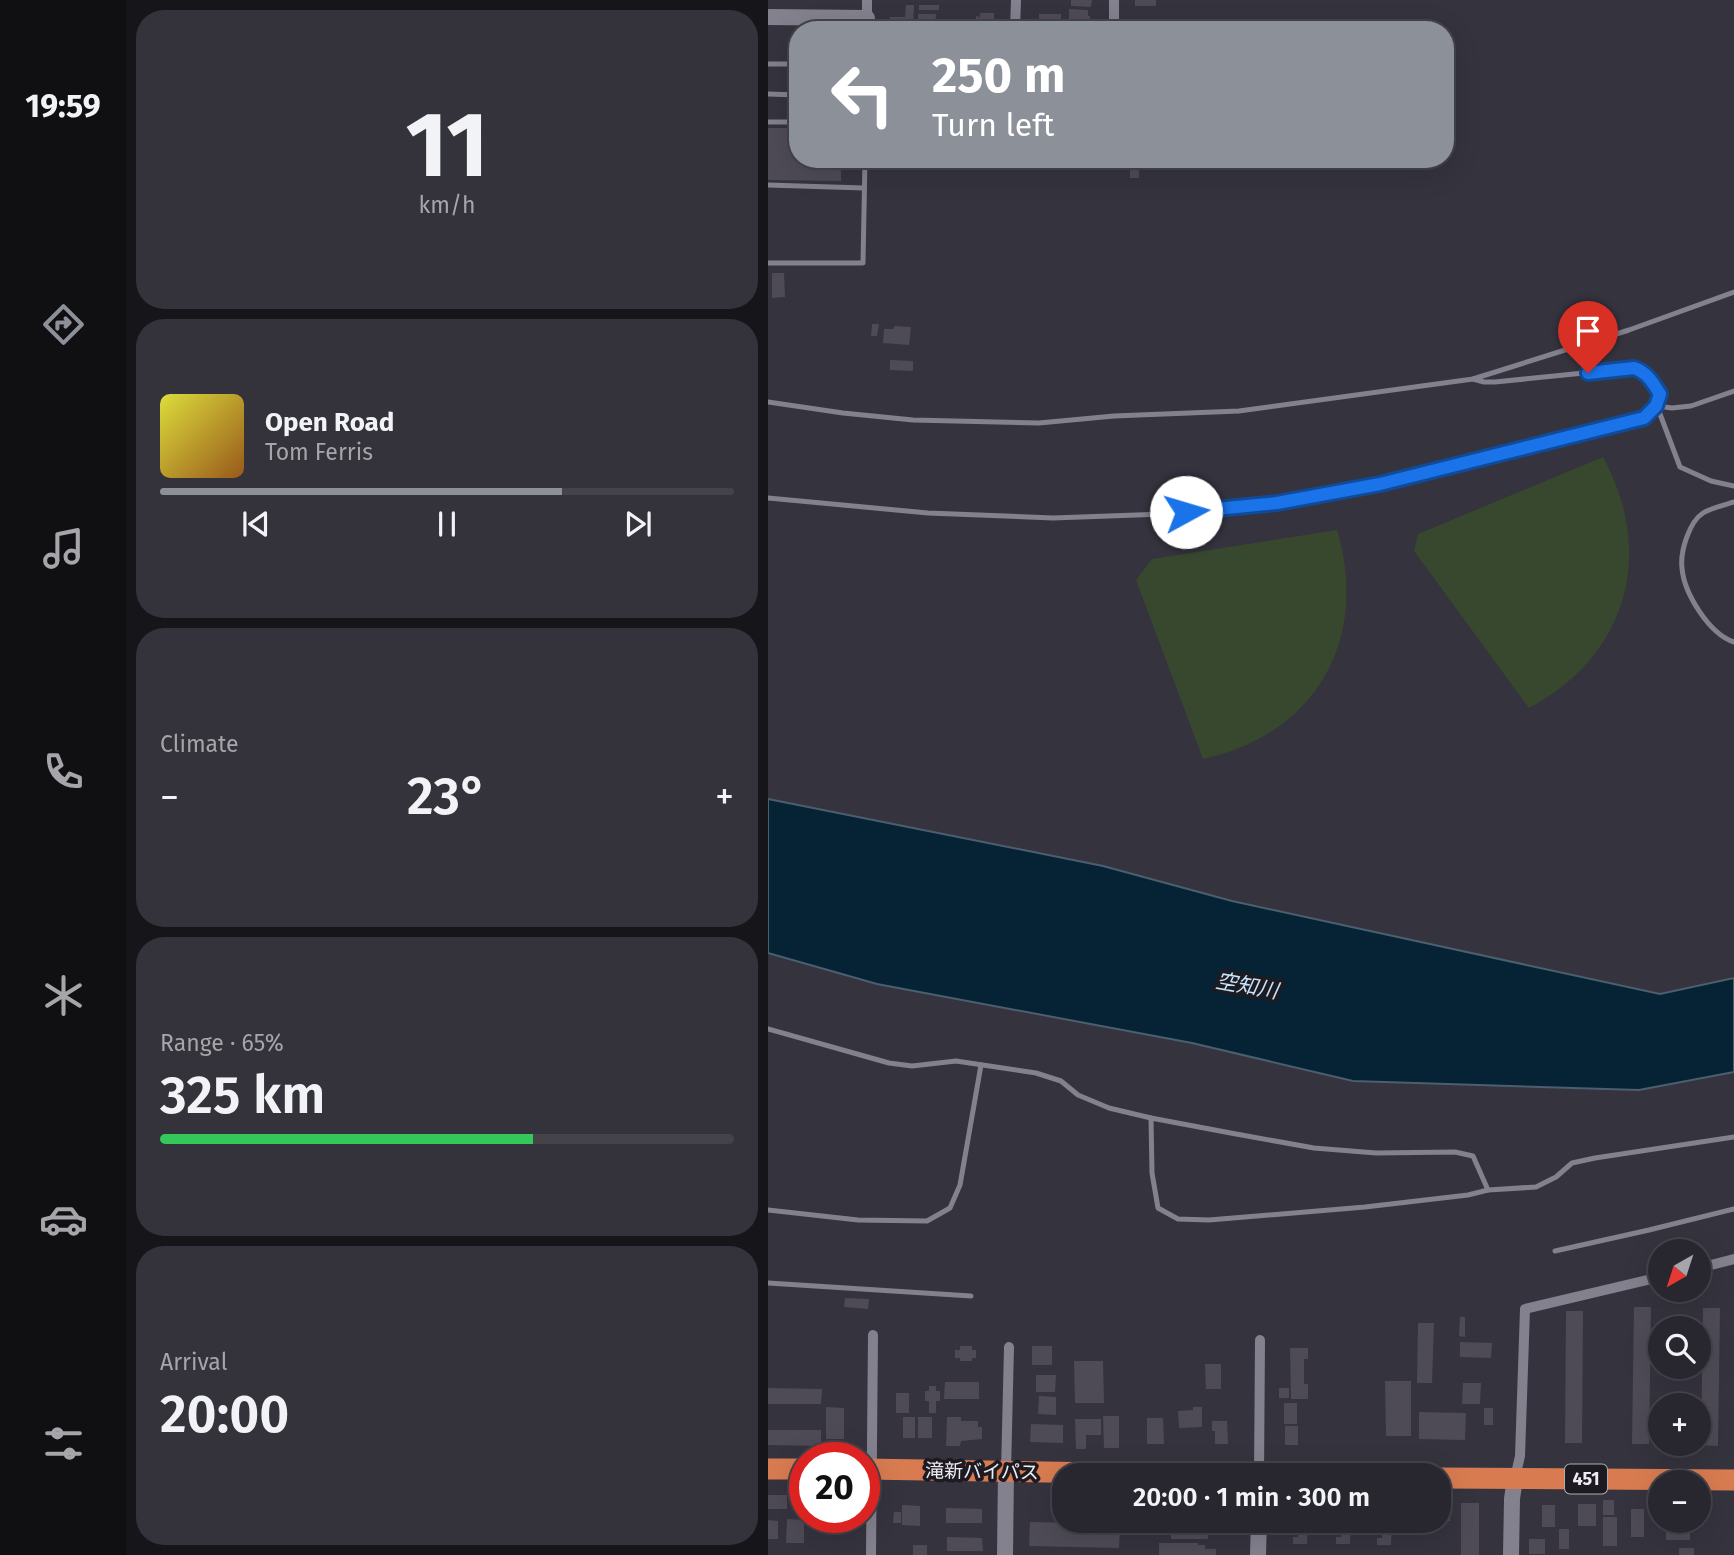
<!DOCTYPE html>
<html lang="en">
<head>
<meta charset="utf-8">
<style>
	body { margin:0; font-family:"Fira Sans","Noto Sans JP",sans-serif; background:#34323a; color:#f1f3f6; height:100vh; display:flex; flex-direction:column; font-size:26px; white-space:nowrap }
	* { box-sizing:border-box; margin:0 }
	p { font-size:23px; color:#a5a5aa }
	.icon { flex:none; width:38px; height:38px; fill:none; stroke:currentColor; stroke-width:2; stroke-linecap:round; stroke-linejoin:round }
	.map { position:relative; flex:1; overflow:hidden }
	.side { display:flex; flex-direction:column; gap:10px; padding:10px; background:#161519; width:642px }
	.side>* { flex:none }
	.banner { position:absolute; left:21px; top:21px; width:665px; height:147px; border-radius:28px; box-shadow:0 7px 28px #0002,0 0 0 2px #44434a; background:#8c9099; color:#fff; overflow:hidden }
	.needle { width:46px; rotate:219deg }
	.tools { position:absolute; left:880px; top:1239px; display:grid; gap:14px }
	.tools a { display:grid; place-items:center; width:63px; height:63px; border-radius:50%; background:#28262e; box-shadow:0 7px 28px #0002,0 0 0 2px #44434a; font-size:35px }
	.speed { position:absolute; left:21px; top:1442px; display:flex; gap:14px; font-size:35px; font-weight:700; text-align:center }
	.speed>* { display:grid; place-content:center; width:91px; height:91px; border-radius:50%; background:#28262e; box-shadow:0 7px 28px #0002,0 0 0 2px #44434a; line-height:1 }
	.speed .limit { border:10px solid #d22; background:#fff; color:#111 }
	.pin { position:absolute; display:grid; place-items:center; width:60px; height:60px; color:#fff; margin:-72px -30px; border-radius:50% 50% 50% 0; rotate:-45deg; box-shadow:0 0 7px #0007 }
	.pin .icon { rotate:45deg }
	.me { position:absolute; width:77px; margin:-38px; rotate:84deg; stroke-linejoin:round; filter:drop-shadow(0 0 5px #0008) }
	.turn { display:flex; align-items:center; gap:24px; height:147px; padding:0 28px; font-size:32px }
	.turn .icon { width:91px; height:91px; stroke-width:2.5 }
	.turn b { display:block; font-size:49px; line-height:60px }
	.big { font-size:52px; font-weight:600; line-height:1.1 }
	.side .card { flex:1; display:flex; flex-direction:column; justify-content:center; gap:10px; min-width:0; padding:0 24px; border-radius:28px; background:#34323a }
	.side .dial { align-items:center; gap:0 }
	.dial b { font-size:91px; line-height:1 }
	.song { display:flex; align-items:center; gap:21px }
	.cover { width:84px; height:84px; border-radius:10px; background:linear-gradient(135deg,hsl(60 70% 55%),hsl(30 70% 35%)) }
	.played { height:7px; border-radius:4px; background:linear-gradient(90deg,#8c9099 70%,#44434a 70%) }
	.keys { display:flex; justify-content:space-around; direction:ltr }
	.heat { display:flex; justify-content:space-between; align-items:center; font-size:38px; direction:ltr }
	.charge { height:10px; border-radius:5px; background:linear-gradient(90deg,#34c759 65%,#44434a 0) }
	.trip { position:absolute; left:284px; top:1463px; width:399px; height:70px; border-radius:28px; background:#28262e; box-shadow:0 7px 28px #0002,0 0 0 2px #44434a; font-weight:600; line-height:70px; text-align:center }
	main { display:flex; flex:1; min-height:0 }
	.menu { display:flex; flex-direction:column; width:126px; justify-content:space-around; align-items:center; background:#100f12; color:#a5a5aa }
	.menu .icon { width:49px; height:49px }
	.menu .selected { color:#8c9099 }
	.menu b { font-size:32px; color:#f1f3f6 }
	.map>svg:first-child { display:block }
	.green { fill:#37482e }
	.water { fill:#062335; stroke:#4b5f6e; stroke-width:2 }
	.building { fill:#4e4b57 }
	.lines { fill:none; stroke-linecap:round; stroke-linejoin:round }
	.lane { stroke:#84818e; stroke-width:5 }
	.street { stroke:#84818e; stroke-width:10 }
	.secondary { stroke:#84818e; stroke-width:16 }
	.highway { stroke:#d87b51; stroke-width:21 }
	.route-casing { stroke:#114b97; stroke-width:18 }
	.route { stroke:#1a73e8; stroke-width:12 }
	.labels { text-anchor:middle; stroke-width:7; stroke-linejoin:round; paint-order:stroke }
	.shield { fill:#1d1b21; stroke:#afadb4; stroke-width:2 }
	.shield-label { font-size:18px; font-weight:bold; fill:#edebf3 }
	.street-label { font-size:19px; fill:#edebf3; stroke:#1d1b21 }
	.water-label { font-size:21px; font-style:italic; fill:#c4e4fc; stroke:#1d1b21 }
</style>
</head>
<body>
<main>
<nav class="menu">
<b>19:59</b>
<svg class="icon selected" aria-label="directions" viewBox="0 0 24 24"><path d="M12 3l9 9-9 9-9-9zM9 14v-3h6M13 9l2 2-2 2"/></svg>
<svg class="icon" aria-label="music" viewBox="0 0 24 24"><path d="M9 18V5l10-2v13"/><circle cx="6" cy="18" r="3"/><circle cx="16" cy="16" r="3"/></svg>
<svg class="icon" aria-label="phone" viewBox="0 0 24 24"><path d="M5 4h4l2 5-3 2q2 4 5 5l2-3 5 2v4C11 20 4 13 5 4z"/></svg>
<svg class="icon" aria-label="climate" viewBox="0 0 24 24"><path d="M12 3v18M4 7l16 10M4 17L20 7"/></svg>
<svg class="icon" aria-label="car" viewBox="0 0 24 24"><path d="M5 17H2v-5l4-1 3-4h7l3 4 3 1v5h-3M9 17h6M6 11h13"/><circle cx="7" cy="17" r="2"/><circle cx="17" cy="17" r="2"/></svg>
<svg class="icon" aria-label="filters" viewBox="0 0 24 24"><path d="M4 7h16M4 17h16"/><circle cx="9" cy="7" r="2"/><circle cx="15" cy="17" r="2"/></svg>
</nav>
<section class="side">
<div class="card dial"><b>11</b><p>km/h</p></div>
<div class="card">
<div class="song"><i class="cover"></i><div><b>Open Road</b><p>Tom Ferris</p></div></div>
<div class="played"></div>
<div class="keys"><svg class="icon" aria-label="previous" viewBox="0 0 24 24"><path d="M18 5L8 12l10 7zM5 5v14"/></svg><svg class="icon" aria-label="pause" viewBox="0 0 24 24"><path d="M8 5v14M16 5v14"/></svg><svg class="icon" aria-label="next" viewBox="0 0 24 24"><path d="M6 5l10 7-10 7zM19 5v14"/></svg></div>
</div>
<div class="card"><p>Climate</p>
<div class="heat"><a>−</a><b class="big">23°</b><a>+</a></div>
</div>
<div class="card"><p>Range · 65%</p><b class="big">325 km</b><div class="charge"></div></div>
<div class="card"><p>Arrival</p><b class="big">20:00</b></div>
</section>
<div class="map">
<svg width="966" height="1555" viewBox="0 0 966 1555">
	<rect width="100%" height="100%" fill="#35333e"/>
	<!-- green -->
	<g class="green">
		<path d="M835,457C888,554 859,656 761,708L646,551L650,534Z"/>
		<path d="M569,530C602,640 547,735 435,759L368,580L384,559Z"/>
	</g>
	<!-- water -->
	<path class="water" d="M0,799L335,866L464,901L892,994L966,978V1072L871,1090L585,1081L424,1043L109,984L0,953Z"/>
	<!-- building -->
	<g class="building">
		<path d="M303,0H324L323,7L303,6Z"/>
		<rect x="367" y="0" width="21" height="6"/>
		<path d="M138,5H146L145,26L137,25V30H121V27L118,26L119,19H122V17H137Z"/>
		<rect x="151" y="5" width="20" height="5"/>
		<path d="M301,9L320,10V16H322V30H301Z"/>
		<path d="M212,13H226V28L208,27V16L212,17Z"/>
		<path d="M150,14H168L167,30H150Z"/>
		<rect x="271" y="14" width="22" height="13"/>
		<path d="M0,128H30V159H81V169L73,168V181L0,180Z"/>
		<rect x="362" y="159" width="9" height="19"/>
		<path d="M4,273H16L17,297L4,298Z"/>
		<path d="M104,324H111L109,336H103Z"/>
		<path d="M126,326L143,327L141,345L115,343L116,329H126Z"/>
		<path d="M122,360L145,361V371L122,370Z"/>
		<path d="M77,1298L101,1299L100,1309L76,1307Z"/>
		<path d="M866,1307H883L881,1444H864Z"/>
		<path d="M935,1308H952L950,1446L933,1445Z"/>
		<path d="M798,1311H815L814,1443H797Z"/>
		<path d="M692,1317H697V1337L691,1336Z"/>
		<path d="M650,1323H666L664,1383H649Z"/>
		<path d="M692,1342L724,1343L723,1358L692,1357Z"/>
		<path d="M192,1346H204V1350H208V1358H204V1361H192V1358H187V1350H192Z"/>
		<rect x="264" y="1346" width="20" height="19"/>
		<path d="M522,1348H540V1359H536V1384H540V1399H523Z"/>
		<path d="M306,1361H335L336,1403H307Z"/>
		<path d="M437,1364H453V1389H438Z"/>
		<path d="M268,1375H288L287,1392H268Z"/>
		<path d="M617,1381H643V1436H618Z"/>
		<path d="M177,1382H211V1399H176Z"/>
		<path d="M695,1383H713L712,1404H694Z"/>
		<path d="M161,1386H168V1391H172V1401H168V1413H161V1401H157V1391H161Z"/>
		<path d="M0,1388L54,1389L53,1404H0Z"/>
		<rect x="511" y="1388" width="10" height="10"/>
		<rect x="128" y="1393" width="13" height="20"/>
		<path d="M271,1396L288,1397V1415L270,1414Z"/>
		<rect x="516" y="1403" width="13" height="21"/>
		<path d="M58,1407L76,1408V1439H58Z"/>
		<path d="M425,1407H434V1427L411,1428L410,1411L425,1410Z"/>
		<rect x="716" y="1408" width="9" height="17"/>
		<path d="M651,1412L698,1413L697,1440L651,1439Z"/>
		<path d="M335,1416H351V1448H336Z"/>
		<rect x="135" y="1417" width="12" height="21"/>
		<rect x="150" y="1417" width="14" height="21"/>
		<path d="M179,1417H193V1421H210V1427H214V1439L193,1441L192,1446H178Z"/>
		<path d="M379,1418H395L396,1444H379Z"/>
		<path d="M307,1419H333V1435H318V1449H308Z"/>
		<path d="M444,1421H459L460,1444H447V1431H444Z"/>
		<path d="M263,1424L295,1425V1443L262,1442Z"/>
		<rect x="517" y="1426" width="13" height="19"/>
		<path d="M0,1430H53V1446L0,1445Z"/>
		<rect x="0" y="1495" width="19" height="14"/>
		<rect x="835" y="1500" width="11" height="15"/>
		<rect x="693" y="1503" width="18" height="52"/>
		<rect x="810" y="1504" width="18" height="22"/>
		<path d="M134,1505L152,1506V1526L134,1525Z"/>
		<rect x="774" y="1505" width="13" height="22"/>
		<rect x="675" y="1507" width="7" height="14"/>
		<path d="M178,1508L214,1509V1523H178Z"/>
		<rect x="863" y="1509" width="13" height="28"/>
		<path d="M126,1512H133V1523H125Z"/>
		<rect x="835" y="1517" width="14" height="29"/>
		<path d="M19,1519L36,1520V1543H18Z"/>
		<path d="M0,1520L10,1521V1539H0Z"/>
		<rect x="403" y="1521" width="37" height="18"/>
		<path d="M530,1521H540L539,1544H525V1537H530Z"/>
		<path d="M573,1521H583L582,1544H568V1537H573Z"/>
		<path d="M614,1521H624L623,1545H609V1538H614Z"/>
		<rect x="898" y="1521" width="24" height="19"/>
		<path d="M262,1522L352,1524L351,1548L261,1546Z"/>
		<rect x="791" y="1529" width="10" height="20"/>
		<path d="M179,1537L214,1538L215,1551H179Z"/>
		<rect x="761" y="1539" width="16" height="15"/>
		<path d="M391,1543H430V1545H437V1549H448V1555H391Z"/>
		<rect x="145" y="1545" width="14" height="10"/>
		<rect x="911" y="1548" width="15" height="7"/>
	</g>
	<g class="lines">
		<!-- lane -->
		<g class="lane">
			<path d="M0,64H30"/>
			<path d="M0,94L30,95"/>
			<path d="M0,122H30"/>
			<path d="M0,185L96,188"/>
			<path d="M0,263H95L97,159"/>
			<path d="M0,402L75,413L145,420L271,423L346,416L471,411L705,379L861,330L966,292"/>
			<path d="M889,406L912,467L943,481L966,486"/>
			<path d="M889,406L904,408L923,406L966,391"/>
			<path d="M0,498L160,513L285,518L396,514L509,503L612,484L876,418L889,406L892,394L876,373L866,368L727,382H716L705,379"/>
			<path d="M966,502C956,505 943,508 935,513C921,522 912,552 914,568C916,593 941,634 966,642"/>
			<path d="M0,1029L121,1063L144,1066L188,1061L268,1073L293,1081L310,1095L341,1108L383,1118L468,1134L546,1148L608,1153L687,1152L705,1156L720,1190"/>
			<path d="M383,1118L384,1173L390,1208L410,1219L441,1220L597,1207L700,1195L720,1190L768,1187L788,1177L804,1163L827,1158L966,1137"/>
			<path d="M0,1210L90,1220L159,1221L182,1208L192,1185L213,1065"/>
			<path d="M787,1251L881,1230L966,1209"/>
			<path d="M0,1283L203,1296"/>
		</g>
		<!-- street -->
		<g class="street">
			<path d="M99,30V0"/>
			<path d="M247,30L248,0"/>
			<path d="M346,30V0"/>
			<path d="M931,1268L966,1259"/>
			<path d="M238,1471L241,1347"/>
			<path d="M491,1475L492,1340"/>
			<path d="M747,1478L752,1456L757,1309L892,1277"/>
			<path d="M103,1555L105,1335"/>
		</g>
		<!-- secondary -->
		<g class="secondary">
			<path d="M0,17L99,18"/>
			<path d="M237,1555L238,1471"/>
			<path d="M490,1555L491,1521"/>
			<path d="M743,1555L744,1499L747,1478"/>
		</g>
		<!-- highway -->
		<g class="highway">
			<path d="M0,1469H37"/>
			<path d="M96,1469L457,1475"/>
			<path d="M670,1478L966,1480"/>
		</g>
	</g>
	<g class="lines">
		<!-- route casing -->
		<g class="route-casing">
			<path id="route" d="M418,512L509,503L612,484L876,418L888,406L892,394C885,383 879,372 866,368L820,373"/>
		</g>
		<!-- route -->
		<use href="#route" class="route"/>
	</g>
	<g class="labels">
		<!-- shield labels -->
		<rect class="shield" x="797" y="1464.5" width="42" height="29" rx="5"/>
		<g class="shield-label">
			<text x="818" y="1485">451</text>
		</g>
		<!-- street labels -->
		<g class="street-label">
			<text transform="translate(214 1471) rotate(1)" y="7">滝新バイパス</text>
		</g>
		<!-- water labels -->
		<g class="water-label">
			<text transform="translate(479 986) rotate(10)" y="7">空知川</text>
		</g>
	</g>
</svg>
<div class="tools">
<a><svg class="needle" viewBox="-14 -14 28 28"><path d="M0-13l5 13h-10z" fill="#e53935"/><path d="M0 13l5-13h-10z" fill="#a5a5aa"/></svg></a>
<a><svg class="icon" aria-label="search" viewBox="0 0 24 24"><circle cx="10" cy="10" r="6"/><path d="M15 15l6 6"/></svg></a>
<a>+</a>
<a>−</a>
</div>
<div class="speed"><div class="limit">20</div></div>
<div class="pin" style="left:820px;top:373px;background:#d93025"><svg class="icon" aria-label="arrive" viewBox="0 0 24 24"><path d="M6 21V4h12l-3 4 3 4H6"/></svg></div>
<svg class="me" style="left:418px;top:512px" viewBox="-20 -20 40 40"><circle r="19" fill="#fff"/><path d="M0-13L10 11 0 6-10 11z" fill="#1a73e8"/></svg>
<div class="trip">20:00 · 1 min · 300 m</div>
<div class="banner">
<div class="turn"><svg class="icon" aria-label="left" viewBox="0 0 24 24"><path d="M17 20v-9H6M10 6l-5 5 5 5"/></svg><div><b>250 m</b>Turn left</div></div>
</div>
</div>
</main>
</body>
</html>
